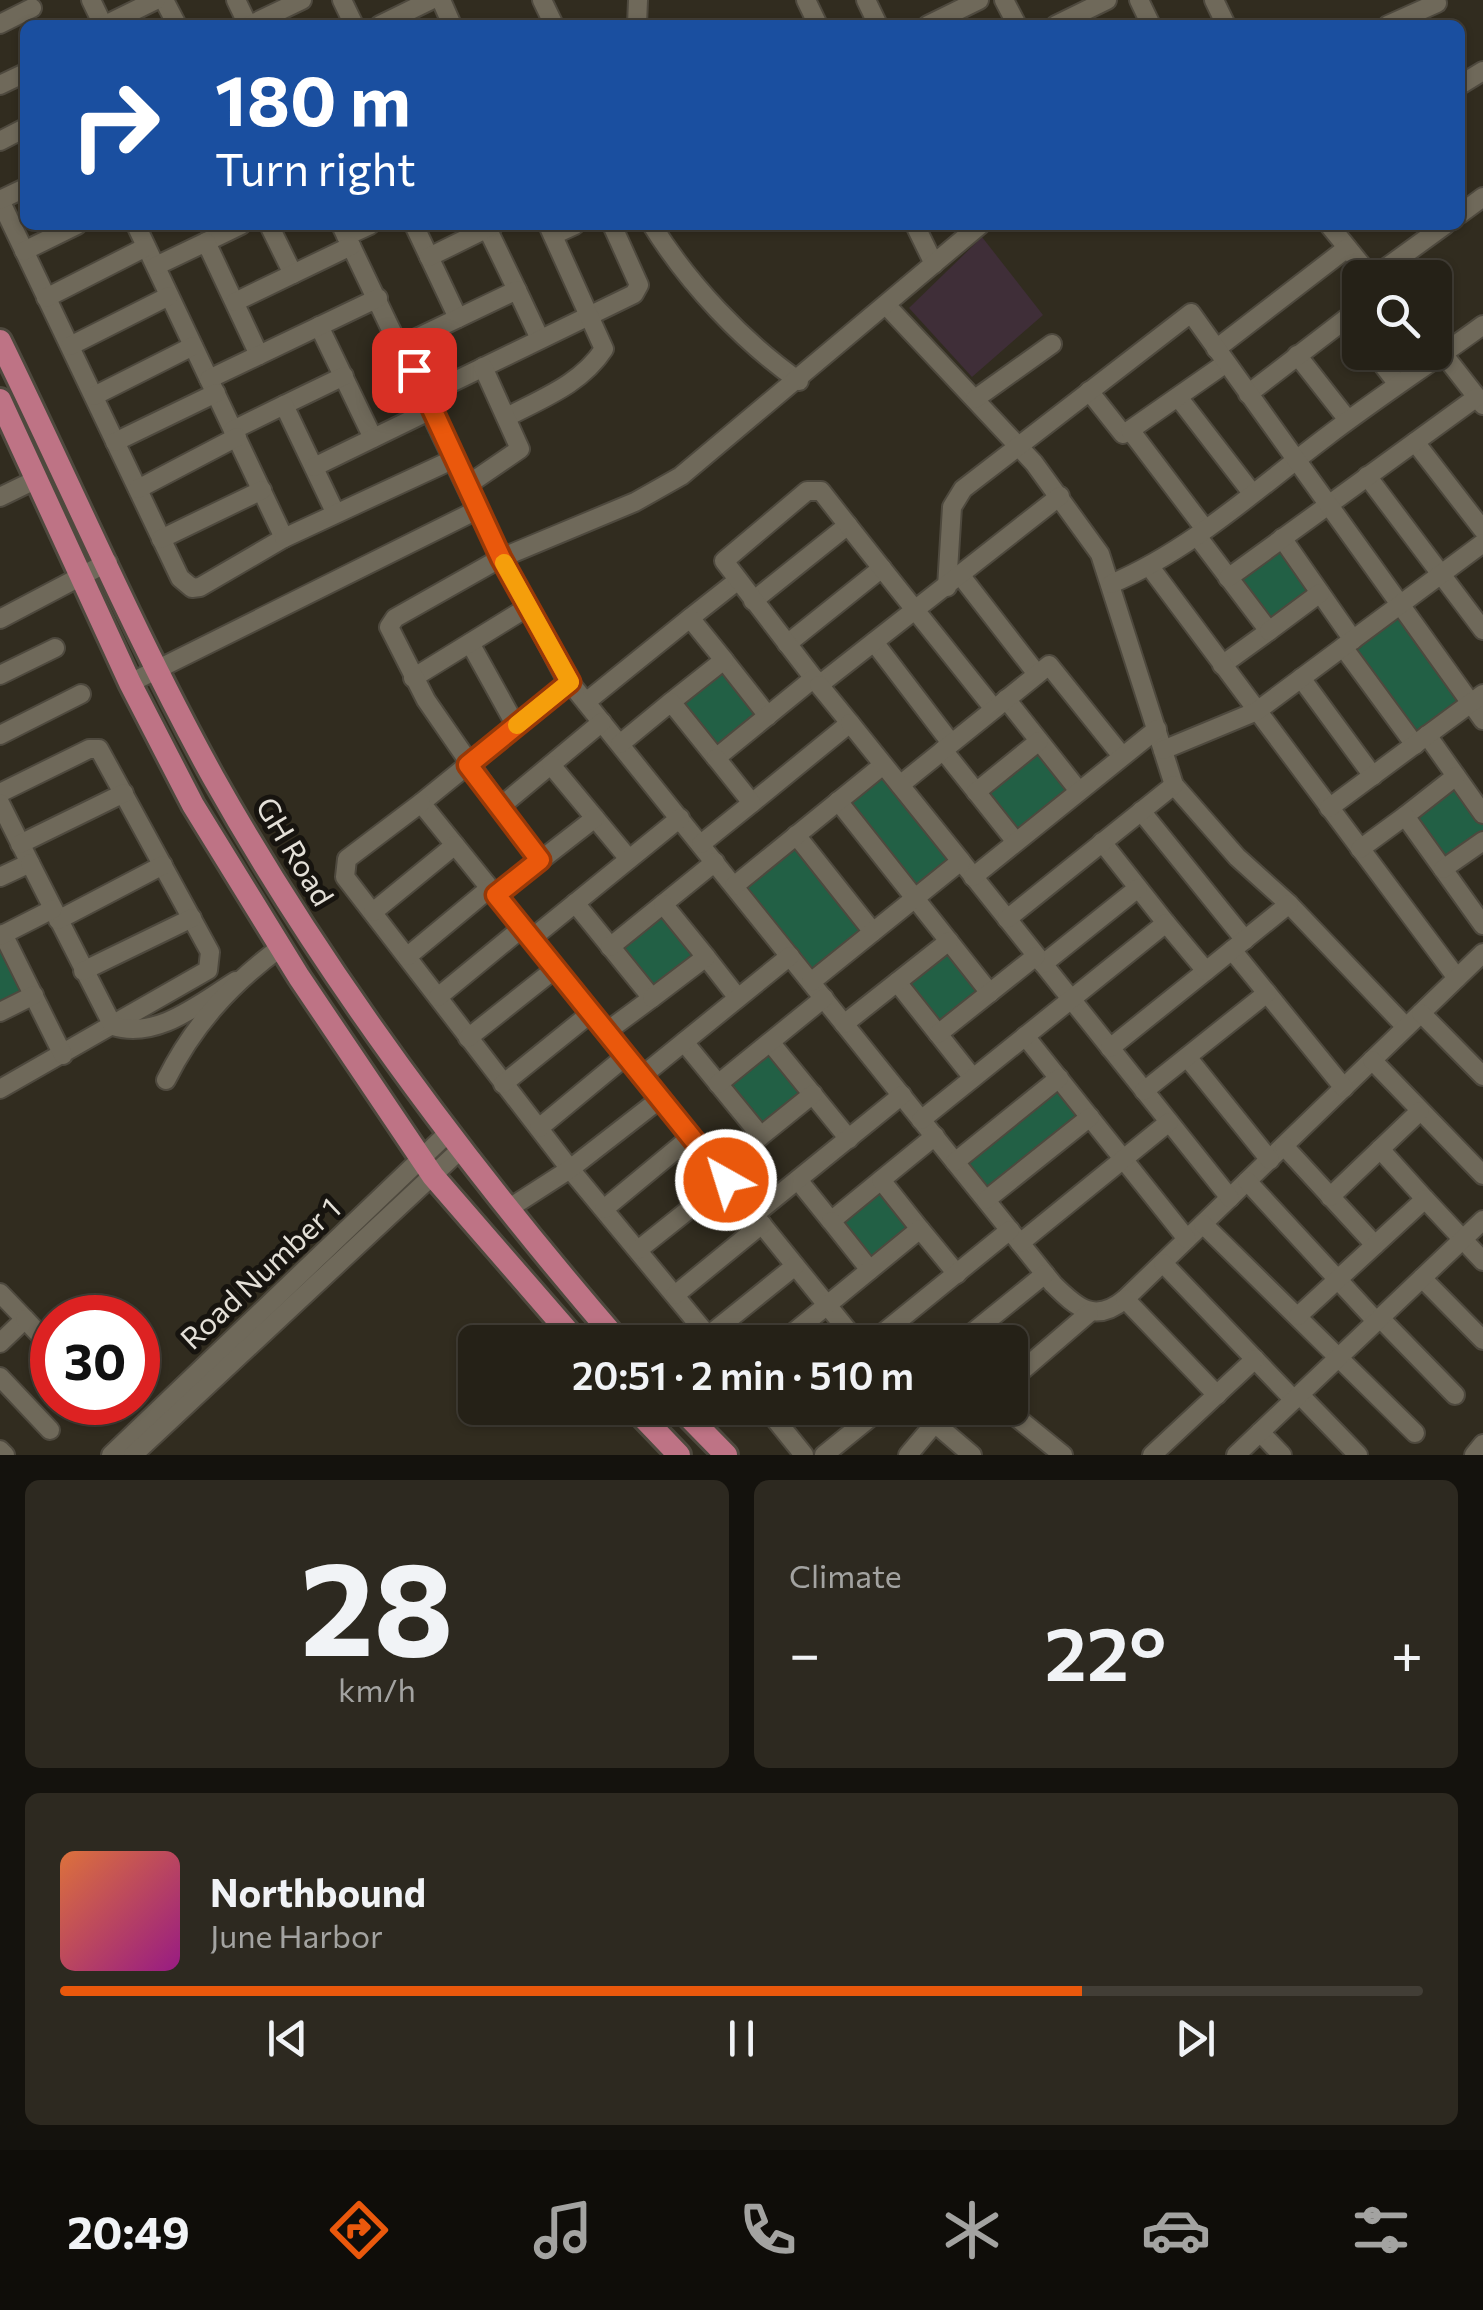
<!DOCTYPE html>
<html lang="en">
<head>
<meta charset="utf-8">
<style>
	body { margin:0; font-family:Commissioner,sans-serif; background:#2d2920; color:#f1f3f6; height:100vh; display:flex; flex-direction:column; font-size:38px; white-space:nowrap }
	* { box-sizing:border-box; margin:0 }
	p { font-size:32px; color:#a3a3a1 }
	.icon { flex:none; width:55px; height:55px; fill:none; stroke:currentColor; stroke-width:2; stroke-linecap:round; stroke-linejoin:round }
	.map { position:relative; height:1455px; overflow:hidden }
	.panel { display:flex; flex-direction:column; gap:25px; padding:25px; background:#14120d; flex:1 }
	.panel>* { flex:none }
	.guide { position:absolute; left:20px; top:20px; width:1445px; height:210px; border-radius:15px; box-shadow:0 2px 8px #0004,0 0 0 2px #423e36; background:#1a4fa0; color:#fff; overflow:hidden }
	.tools { position:absolute; left:1342px; top:260px; display:grid; gap:20px }
	.tools a { display:grid; place-items:center; width:110px; height:110px; border-radius:15px; background:#252117; box-shadow:0 2px 8px #0004,0 0 0 2px #423e36; font-size:50px }
	.speed { position:absolute; left:30px; top:1295px; display:flex; gap:20px; font-size:50px; font-weight:700; text-align:center }
	.speed>* { display:grid; place-content:center; width:130px; height:130px; border-radius:50%; background:#252117; box-shadow:0 2px 8px #0004,0 0 0 2px #423e36; line-height:1 }
	.speed .limit { border:15px solid #d22; background:#fff; color:#111 }
	.pin { position:absolute; display:grid; place-items:center; width:85px; height:85px; color:#fff; margin:-42px; border-radius:20px; box-shadow:0 5px 15px #0006 }
	.me { position:absolute; width:110px; margin:-55px; rotate:321deg; stroke-linejoin:round; filter:drop-shadow(0 0 8px #0008) }
	.turn { display:flex; align-items:center; gap:35px; height:210px; padding:0 30px; font-size:45px }
	.turn .icon { width:130px; height:130px; stroke-width:2.5 }
	.turn b { display:block; font-size:70px; line-height:85px }
	.big { font-size:75px; font-weight:600; line-height:1.1 }
	.panel .tile { flex:1; display:flex; flex-direction:column; justify-content:center; gap:15px; min-width:0; padding:0 35px; border-radius:15px; background:#2d2920 }
	.panel .dial { align-items:center; gap:0 }
	.dial b { font-size:130px; line-height:1 }
	.song { display:flex; align-items:center; gap:30px }
	.cover { width:120px; height:120px; border-radius:15px; background:linear-gradient(135deg,hsl(20 70% 55%),hsl(310 70% 35%)) }
	.played { height:10px; border-radius:5px; background:linear-gradient(90deg,#ea580c 75%,#423e36 75%) }
	.keys { display:flex; justify-content:space-around; direction:ltr }
	.heat { display:flex; justify-content:space-between; align-items:center; font-size:55px; direction:ltr }
	.panel .tiles { flex:1; display:grid; gap:25px; grid-template-columns:1fr 1fr }
	.tile:last-child { grid-column:span 2 }
	.trip { position:absolute; left:458px; top:1325px; width:570px; height:100px; border-radius:15px; background:#252117; box-shadow:0 2px 8px #0004,0 0 0 2px #423e36; font-weight:600; line-height:100px; text-align:center }
	.tab-bar { display:flex; height:160px; justify-content:space-around; align-items:center; background:#0f0d09; color:#a3a3a1 }
	.tab-bar .icon { width:70px; height:70px }
	.tab-bar .selected { color:#ea580c }
	.tab-bar b { font-size:45px; color:#f1f3f6 }
	.map>svg:first-child { display:block }
	.commercial { fill:#3f2e38 }
	.green { fill:#226045 }
	.lines { fill:none; stroke-linecap:round; stroke-linejoin:round }
	.minor-casing { stroke:#4e493e; stroke-width:22 }
	.major-casing { stroke:#4e493e; stroke-width:28 }
	.minor { stroke:#6f695a; stroke-width:18 }
	.major { stroke:#be7385; stroke-width:22 }
	.route-casing { stroke:#983908; stroke-width:25 }
	.route { stroke:#ea580c; stroke-width:18 }
	.slow { stroke:#f59e0b; stroke-width:18 }
	.labels { text-anchor:middle; stroke-width:10; stroke-linejoin:round; paint-order:stroke }
	.street-label { font-size:30px; fill:#e4e0d8; stroke:#17140f }
</style>
</head>
<body>
<div class="map">
<svg width="1483" height="1455" viewBox="0 0 1483 1455">
	<rect width="100%" height="100%" fill="#312c1f"/>
	<!-- commercial -->
	<path class="commercial" d="M982,237L1043,315L972,377L909,308Z"/>
	<!-- green -->
	<g class="green">
		<path d="M1282,546L1314,591L1269,623L1238,578Z"/>
		<path d="M1399,618L1460,702L1414,737L1352,652Z"/>
		<path d="M725,669L760,714L715,749L680,704Z"/>
		<path d="M1039,750L1071,792L1018,834L986,793Z"/>
		<path d="M884,774L951,861L915,889L848,802Z"/>
		<path d="M1457,786L1483,823V833L1444,860L1414,817Z"/>
		<path d="M798,844L865,930L812,971L745,885Z"/>
		<path d="M663,915L695,957L653,989L621,948Z"/>
		<path d="M0,943L24,990L0,1002Z"/>
		<path d="M948,951L981,993L939,1025L907,984Z"/>
		<path d="M767,1053L800,1095L758,1128L726,1086Z"/>
		<path d="M1057,1085L1082,1116L990,1192L965,1161Z"/>
		<path d="M880,1188L913,1230L871,1263L839,1221Z"/>
	</g>
	<g class="lines">
		<!-- minor casing -->
		<g class="minor-casing">
			<g id="minor">
				<path d="M91,0L103,25"/>
				<path d="M164,0L177,25"/>
				<path d="M236,0L248,25"/>
				<path d="M342,0L354,25"/>
				<path d="M441,0L452,25"/>
				<path d="M542,0L554,25"/>
				<path d="M806,0L818,25"/>
				<path d="M866,0L878,25"/>
				<path d="M1004,0L1017,25"/>
				<path d="M1139,0L1151,25"/>
				<path d="M1214,0L1226,25"/>
				<path d="M0,24L32,8"/>
				<path d="M105,25L156,0"/>
				<path d="M250,25L302,0"/>
				<path d="M380,25L431,0"/>
				<path d="M637,25L638,0"/>
				<path d="M928,25L979,0"/>
				<path d="M1056,25L1107,0"/>
				<path d="M1388,25L1437,3"/>
				<path d="M0,85L25,73"/>
				<path d="M1460,85L1483,71"/>
				<path d="M0,141L25,128"/>
				<path d="M0,200L180,578L192,588L200,587L284,538L136,225"/>
				<path d="M0,200L25,188"/>
				<path d="M1460,214L1483,197"/>
				<path d="M269,225L293,274"/>
				<path d="M341,225L477,510"/>
				<path d="M414,225L458,318"/>
				<path d="M652,225C688,283 743,342 799,381"/>
				<path d="M915,225L934,264"/>
				<path d="M1329,225L1372,278L1445,225"/>
				<path d="M487,228L517,290"/>
				<path d="M553,235L575,225"/>
				<path d="M346,236L370,225"/>
				<path d="M206,242L241,225"/>
				<path d="M24,251L77,225"/>
				<path d="M429,257L494,225"/>
				<path d="M156,266L206,242L259,355"/>
				<path d="M46,298L146,247"/>
				<path d="M235,302L351,246"/>
				<path d="M887,306L1034,463L1100,554L1174,785L1237,857L1289,904L1406,1027"/>
				<path d="M1346,319L1360,336"/>
				<path d="M319,326L373,438"/>
				<path d="M402,345L517,290L540,339"/>
				<path d="M70,346L169,296"/>
				<path d="M1437,346L1483,405"/>
				<path d="M1216,349L1347,248"/>
				<path d="M1373,352L1397,383"/>
				<path d="M1297,355L1348,420"/>
				<path d="M209,379L378,298"/>
				<path d="M1089,391L1123,434L1130,430"/>
				<path d="M1248,394L1360,308"/>
				<path d="M426,395L634,294L639,285L612,225"/>
				<path d="M94,396L193,346"/>
				<path d="M1178,397L1252,493"/>
				<path d="M975,399L1052,344"/>
				<path d="M284,405L344,376"/>
				<path d="M507,417C543,398 581,384 604,349L548,225"/>
				<path d="M233,430L284,405L335,512"/>
				<path d="M115,442L216,393"/>
				<path d="M1415,442L1483,530"/>
				<path d="M314,467L433,409"/>
				<path d="M1367,476L1483,630"/>
				<path d="M466,486L520,449L483,367"/>
				<path d="M138,489L237,437"/>
				<path d="M0,497L37,479"/>
				<path d="M1205,529L1130,430L1226,363"/>
				<path d="M1197,536L1269,631L1222,665"/>
				<path d="M284,538L454,459"/>
				<path d="M1282,538L1353,640"/>
				<path d="M161,539L262,490"/>
				<path d="M1150,567L1457,978"/>
				<path d="M961,576L1037,674"/>
				<path d="M1228,578L1477,397"/>
				<path d="M1111,584C1191,550 1257,489 1326,437C1377,398 1431,363 1483,325"/>
				<path d="M947,587L952,507L963,489L1191,313L1483,720"/>
				<path d="M753,601L848,525"/>
				<path d="M690,618L737,581"/>
				<path d="M0,619L108,562"/>
				<path d="M1269,631L1320,593"/>
				<path d="M874,642L951,743"/>
				<path d="M470,643L516,726"/>
				<path d="M787,644L882,568"/>
				<path d="M1343,647L1415,745"/>
				<path d="M724,660L768,716"/>
				<path d="M0,675L55,648"/>
				<path d="M413,678L528,607"/>
				<path d="M1301,678L1373,776"/>
				<path d="M570,682L421,803L857,1342"/>
				<path d="M130,683L477,510L563,674L1053,1284C1077,1308 1095,1324 1125,1299L1483,953"/>
				<path d="M1006,699L1079,791"/>
				<path d="M586,702L690,618L724,660L671,702"/>
				<path d="M994,709C936,636 878,564 821,491H807L724,561L819,685L1060,496"/>
				<path d="M602,722L500,807L426,700L389,627L395,618L501,558L635,502L681,476L980,225"/>
				<path d="M0,735L81,694"/>
				<path d="M1427,735L1483,814"/>
				<path d="M620,744L671,702L716,758L814,678"/>
				<path d="M943,750L1016,842"/>
				<path d="M1163,750L1257,711L1483,543"/>
				<path d="M551,765L629,859"/>
				<path d="M900,785L1049,665L1122,756"/>
				<path d="M976,792L1039,741"/>
				<path d="M0,793L89,749H99L210,952L208,970L0,1089"/>
				<path d="M838,801L990,993"/>
				<path d="M0,803L30,863L0,877"/>
				<path d="M421,803L347,859L345,877L570,1169L713,1342"/>
				<path d="M752,803L850,723L819,685"/>
				<path d="M500,807L540,860"/>
				<path d="M1329,808L1483,694"/>
				<path d="M1141,811L1245,940"/>
				<path d="M1405,816L1456,776"/>
				<path d="M796,835L873,932"/>
				<path d="M1102,842L1166,923"/>
				<path d="M20,844L124,793"/>
				<path d="M701,844L752,803L716,758"/>
				<path d="M1360,849L1405,816L1483,925"/>
				<path d="M961,861L1230,1198"/>
				<path d="M30,863L113,1026C157,1040 200,1003 236,981"/>
				<path d="M1443,869L1483,841"/>
				<path d="M973,877L1157,729"/>
				<path d="M734,886L883,765"/>
				<path d="M496,895L595,818"/>
				<path d="M575,903L652,998L606,1032"/>
				<path d="M373,912L455,845"/>
				<path d="M1007,919L1174,785"/>
				<path d="M58,920L163,865"/>
				<path d="M3,934L63,1055"/>
				<path d="M0,936L53,909"/>
				<path d="M531,939L680,818"/>
				<path d="M610,947L715,862"/>
				<path d="M408,956L490,888"/>
				<path d="M706,957L738,998"/>
				<path d="M1043,964L1138,888"/>
				<path d="M83,971L192,918"/>
				<path d="M811,982L961,861L850,723"/>
				<path d="M897,982L973,1078"/>
				<path d="M1267,993L1344,1088"/>
				<path d="M438,997L522,928"/>
				<path d="M652,998L706,957L663,904"/>
				<path d="M0,1012L34,995"/>
				<path d="M1421,1013L1483,1076"/>
				<path d="M844,1024L949,941"/>
				<path d="M938,1034L1036,956"/>
				<path d="M1025,1036L1187,1239"/>
				<path d="M468,1038L555,969"/>
				<path d="M684,1042L761,1136L719,1171"/>
				<path d="M770,1042L849,1139"/>
				<path d="M1110,1048L1206,971"/>
				<path d="M1187,1057L1270,1160"/>
				<path d="M1372,1060L1483,1175"/>
				<path d="M642,1076L790,956"/>
				<path d="M166,1080C194,1024 231,984 281,947"/>
				<path d="M503,1084L591,1013"/>
				<path d="M718,1084L824,998"/>
				<path d="M1144,1091L1267,993L1232,950"/>
				<path d="M921,1120L1166,923L1206,971L1289,904"/>
				<path d="M539,1128L626,1056"/>
				<path d="M761,1136L813,1094"/>
				<path d="M1284,1146L1375,1245"/>
				<path d="M1380,1149L1425,1199"/>
				<path d="M955,1162L1059,1078"/>
				<path d="M798,1180L831,1221L881,1180"/>
				<path d="M1247,1181L1376,1321"/>
				<path d="M1330,1197L1420,1111"/>
				<path d="M986,1200L1090,1117"/>
				<path d="M508,1209L570,1169L660,1099"/>
				<path d="M604,1209L691,1137"/>
				<path d="M754,1215L902,1095"/>
				<path d="M831,1221L870,1270"/>
				<path d="M1203,1224L1415,1433"/>
				<path d="M920,1229L881,1180L935,1136"/>
				<path d="M1020,1243L1169,1122"/>
				<path d="M638,1250L726,1180"/>
				<path d="M1163,1263L1294,1400"/>
				<path d="M1422,1278L1483,1340"/>
				<path d="M0,1293L25,1319L0,1343"/>
				<path d="M675,1295L762,1224"/>
				<path d="M1125,1299L1217,1395"/>
				<path d="M1298,1316L1425,1199L1483,1261"/>
				<path d="M1380,1318L1455,1395"/>
				<path d="M25,1319L52,1348"/>
				<path d="M708,1336L795,1266"/>
				<path d="M782,1342L920,1229L957,1274"/>
				<path d="M872,1342L1010,1230"/>
				<path d="M961,1342L1045,1274"/>
				<path d="M0,1377L50,1430"/>
				<path d="M1010,1381L1089,1313"/>
				<path d="M1300,1395L1358,1455"/>
				<path d="M766,1408L804,1455"/>
				<path d="M917,1408L972,1455"/>
				<path d="M1005,1408L1063,1455"/>
				<path d="M1260,1432L1282,1455"/>
				<path d="M0,1450L5,1455"/>
				<path d="M111,1455L449,1132"/>
				<path d="M133,1455L461,1149"/>
				<path d="M824,1455L882,1408"/>
				<path d="M908,1455L935,1423"/>
				<path d="M1152,1455L1255,1359"/>
				<path d="M1236,1455L1483,1220"/>
				<path d="M1474,1455L1483,1444"/>
			</g>
		</g>
		<!-- major casing -->
		<g class="major-casing">
			<g id="major">
				<path d="M0,341C71,486 135,636 213,777C327,980 468,1167 619,1342"/>
				<path d="M0,400L130,683L193,805L299,977L433,1176L577,1342"/>
				<path d="M634,1408L679,1455"/>
				<path d="M680,1408L726,1455"/>
			</g>
		</g>
		<!-- minor -->
		<use href="#minor" class="minor"/>
		<!-- major -->
		<use href="#major" class="major"/>
	</g>
	<g class="lines">
		<!-- route casing -->
		<g class="route-casing">
			<path id="route" d="M414,370L501,558L570,682L468,765L540,860L496,895L726,1180"/>
		</g>
		<!-- route -->
		<use href="#route" class="route"/>
		<!-- slow -->
		<path class="slow" d="M504,563L570,682L517,725"/>
	</g>
	<g class="labels">
		<!-- street labels -->
		<g class="street-label">
			<text transform="translate(294 852) rotate(59)" y="10">GH Road</text>
			<text transform="translate(261 1274) rotate(-43)" y="10">Road Number 1</text>
		</g>
	</g>
</svg>
<div class="tools">
<a><svg class="icon" aria-label="search" viewBox="0 0 24 24"><circle cx="10" cy="10" r="6"/><path d="M15 15l6 6"/></svg></a>
</div>
<div class="speed"><div class="limit">30</div></div>
<div class="pin" style="left:414px;top:370px;background:#d93025"><svg class="icon" aria-label="arrive" viewBox="0 0 24 24"><path d="M6 21V4h12l-3 4 3 4H6"/></svg></div>
<svg class="me" style="left:726px;top:1180px" viewBox="-20 -20 40 40"><circle r="17" fill="#ea580c" stroke="#fff" stroke-width="3"/><path d="M0-11L8 9 0 5-8 9z" fill="#fff"/></svg>
<div class="trip">20:51 · 2 min · 510 m</div>
<div class="guide">
<div class="turn"><svg class="icon" aria-label="right" viewBox="0 0 24 24"><path d="M7 20v-9h11M14 6l5 5-5 5"/></svg><div><b>180 m</b>Turn right</div></div>
</div>
</div>
<section class="panel">
<div class="tiles">
<div class="tile dial"><b>28</b><p>km/h</p></div>
<div class="tile"><p>Climate</p>
<div class="heat"><a>−</a><b class="big">22°</b><a>+</a></div>
</div>
<div class="tile">
<div class="song"><i class="cover"></i><div><b>Northbound</b><p>June Harbor</p></div></div>
<div class="played"></div>
<div class="keys"><svg class="icon" aria-label="previous" viewBox="0 0 24 24"><path d="M18 5L8 12l10 7zM5 5v14"/></svg><svg class="icon" aria-label="pause" viewBox="0 0 24 24"><path d="M8 5v14M16 5v14"/></svg><svg class="icon" aria-label="next" viewBox="0 0 24 24"><path d="M6 5l10 7-10 7zM19 5v14"/></svg></div>
</div>
</div>
</section>
<nav class="tab-bar">
<b>20:49</b>
<svg class="icon selected" aria-label="directions" viewBox="0 0 24 24"><path d="M12 3l9 9-9 9-9-9zM9 14v-3h6M13 9l2 2-2 2"/></svg>
<svg class="icon" aria-label="music" viewBox="0 0 24 24"><path d="M9 18V5l10-2v13"/><circle cx="6" cy="18" r="3"/><circle cx="16" cy="16" r="3"/></svg>
<svg class="icon" aria-label="phone" viewBox="0 0 24 24"><path d="M5 4h4l2 5-3 2q2 4 5 5l2-3 5 2v4C11 20 4 13 5 4z"/></svg>
<svg class="icon" aria-label="climate" viewBox="0 0 24 24"><path d="M12 3v18M4 7l16 10M4 17L20 7"/></svg>
<svg class="icon" aria-label="car" viewBox="0 0 24 24"><path d="M5 17H2v-5l4-1 3-4h7l3 4 3 1v5h-3M9 17h6M6 11h13"/><circle cx="7" cy="17" r="2"/><circle cx="17" cy="17" r="2"/></svg>
<svg class="icon" aria-label="filters" viewBox="0 0 24 24"><path d="M4 7h16M4 17h16"/><circle cx="9" cy="7" r="2"/><circle cx="15" cy="17" r="2"/></svg>
</nav>
</body>
</html>
